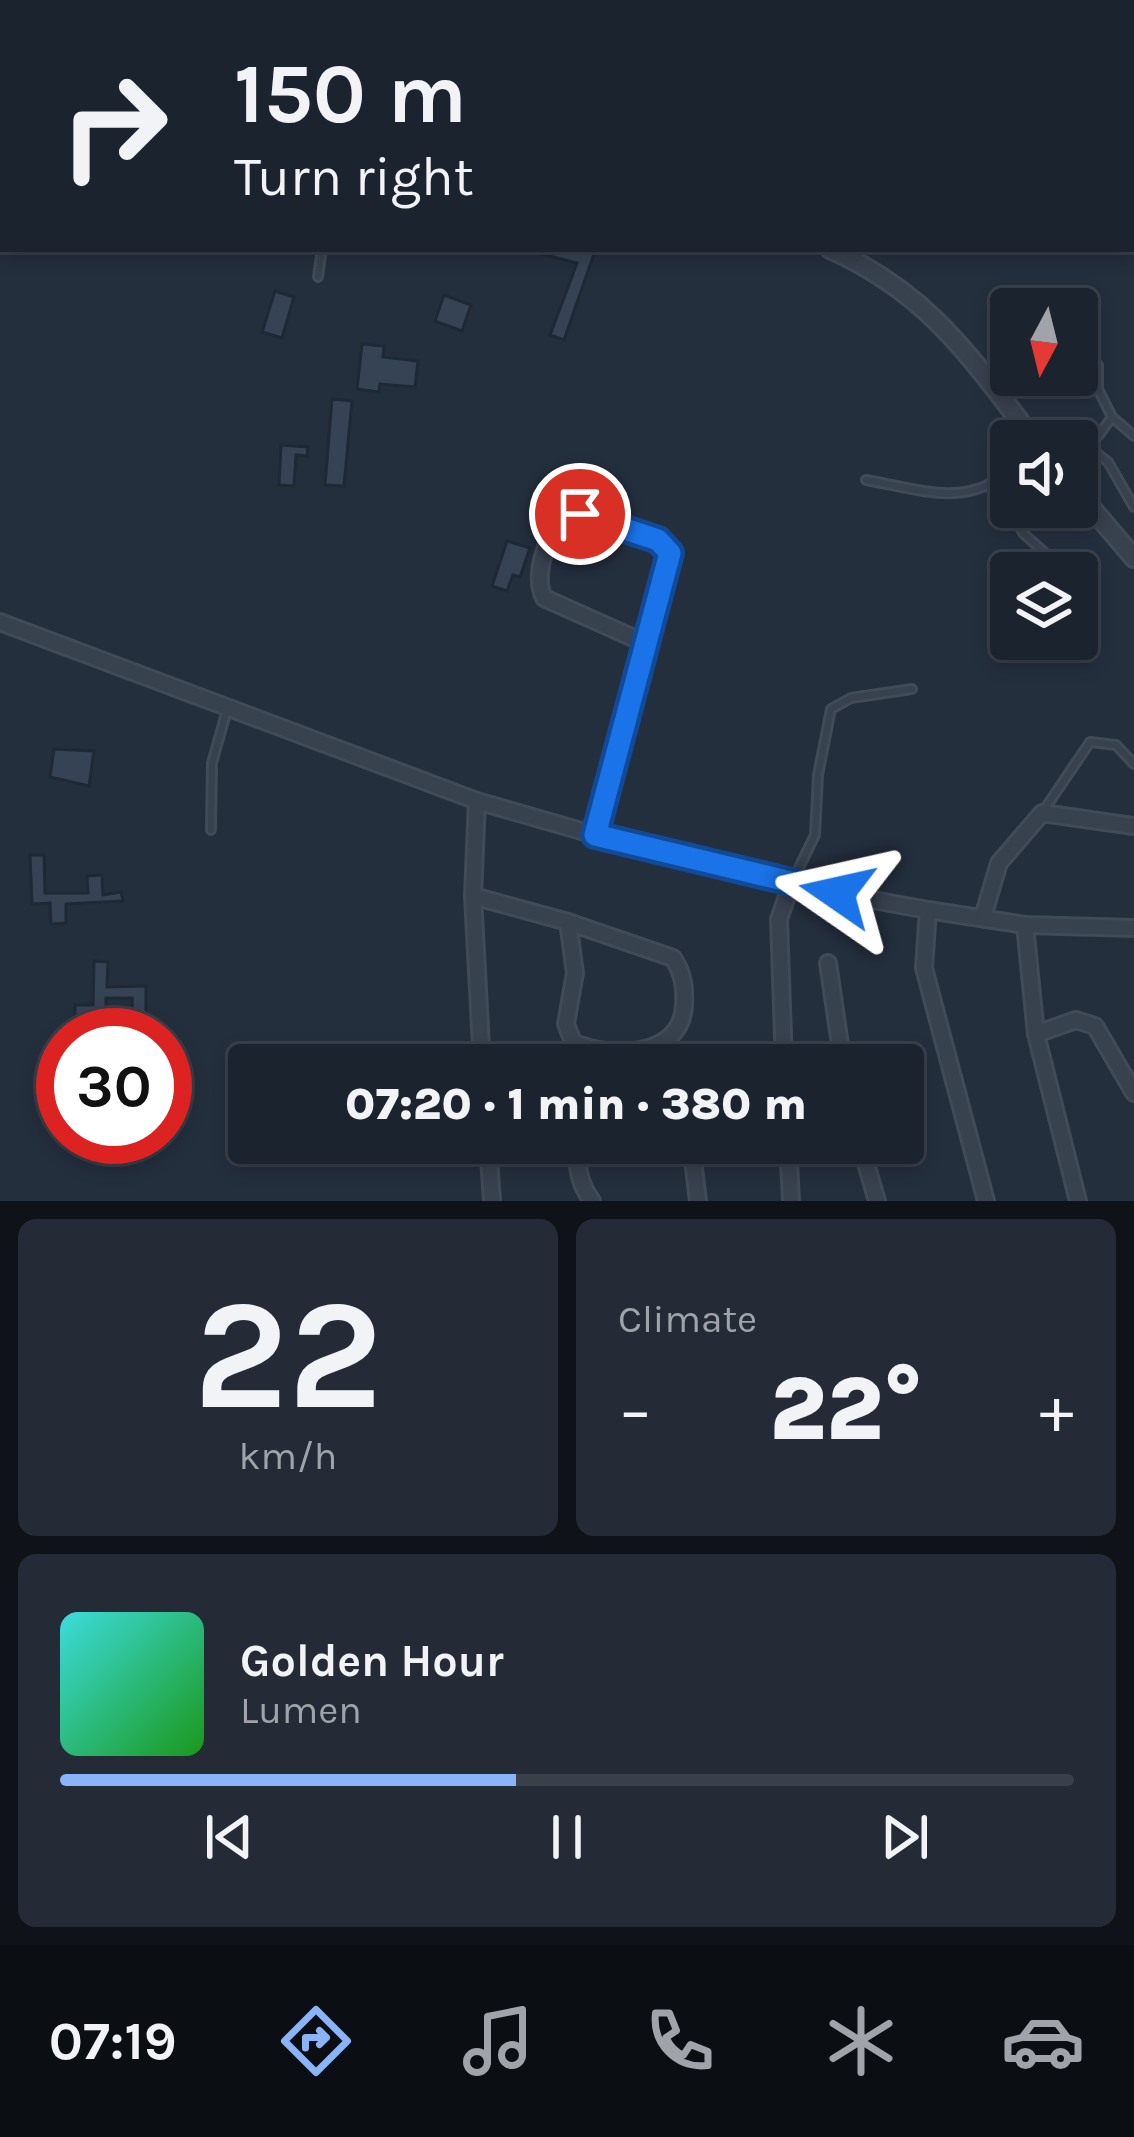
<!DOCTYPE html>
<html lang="en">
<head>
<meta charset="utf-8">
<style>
	body { margin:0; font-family:Karla,sans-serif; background:#242b36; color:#f1f3f6; height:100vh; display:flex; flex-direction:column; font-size:45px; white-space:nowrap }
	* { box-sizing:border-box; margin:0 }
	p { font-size:39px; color:#a0a4aa }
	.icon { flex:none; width:66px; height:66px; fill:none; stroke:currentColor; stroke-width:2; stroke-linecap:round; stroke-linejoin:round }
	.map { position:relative; height:1201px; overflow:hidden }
	.drawer { display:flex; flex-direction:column; gap:18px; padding:18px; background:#0f1319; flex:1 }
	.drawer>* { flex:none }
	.hud { position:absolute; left:0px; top:0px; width:1134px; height:252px; box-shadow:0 6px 18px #0003,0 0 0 3px #39404a; background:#1b232e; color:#f1f3f6; overflow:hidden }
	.needle { width:78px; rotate:187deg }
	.fabs { position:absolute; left:990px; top:288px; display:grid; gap:24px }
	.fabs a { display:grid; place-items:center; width:108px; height:108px; border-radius:12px; background:#1b232e; box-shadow:0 6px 18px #0003,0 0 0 3px #39404a; font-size:60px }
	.speed { position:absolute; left:36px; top:1008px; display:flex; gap:24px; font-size:60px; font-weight:700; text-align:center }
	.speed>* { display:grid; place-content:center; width:156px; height:156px; border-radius:50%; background:#1b232e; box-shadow:0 6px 18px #0003,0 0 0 3px #39404a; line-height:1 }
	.speed .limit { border:18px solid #d22; background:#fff; color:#111 }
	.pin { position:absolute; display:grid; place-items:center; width:102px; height:102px; color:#fff; margin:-51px; border:6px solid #fff; border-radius:50%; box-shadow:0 3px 12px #0007 }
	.me { position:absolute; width:132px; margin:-66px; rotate:281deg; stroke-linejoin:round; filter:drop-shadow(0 0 9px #0008) }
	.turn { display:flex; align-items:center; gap:42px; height:252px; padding:0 36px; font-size:54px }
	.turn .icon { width:156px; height:156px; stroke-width:2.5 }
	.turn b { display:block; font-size:84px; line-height:102px }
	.big { font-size:90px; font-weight:800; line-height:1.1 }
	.drawer .tile { flex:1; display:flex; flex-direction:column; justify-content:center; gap:18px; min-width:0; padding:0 42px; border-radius:18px; background:#242b36 }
	.drawer .dial { align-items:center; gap:0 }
	.dial b { font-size:156px; line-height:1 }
	.song { display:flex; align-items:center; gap:36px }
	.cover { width:144px; height:144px; border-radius:18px; background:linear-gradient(135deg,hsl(180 70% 55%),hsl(120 70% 35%)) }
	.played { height:12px; border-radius:6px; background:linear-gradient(90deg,#8ab4f8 45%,#39404a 45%) }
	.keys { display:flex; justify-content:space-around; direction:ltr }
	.heat { display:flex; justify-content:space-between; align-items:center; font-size:66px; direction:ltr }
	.drawer .tiles { flex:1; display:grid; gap:18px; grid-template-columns:1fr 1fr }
	.tile:last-child { grid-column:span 2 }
	.trip { position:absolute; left:228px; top:1044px; width:696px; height:120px; border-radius:12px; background:#1b232e; box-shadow:0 6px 18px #0003,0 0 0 3px #39404a; font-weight:800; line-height:120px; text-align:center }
	.tab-bar { display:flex; height:192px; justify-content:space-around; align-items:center; background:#0b0e12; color:#a0a4aa }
	.tab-bar .icon { width:84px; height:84px }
	.tab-bar .on { color:#8ab4f8 }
	.tab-bar b { font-size:54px; color:#f1f3f6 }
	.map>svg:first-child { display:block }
	.building { fill:#364354; stroke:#1f2835; stroke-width:3 }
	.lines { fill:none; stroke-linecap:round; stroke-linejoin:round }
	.service-casing { stroke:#414a57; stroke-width:12 }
	.minor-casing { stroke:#414a57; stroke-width:20 }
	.tertiary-casing { stroke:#414a57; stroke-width:22 }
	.service { stroke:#38414e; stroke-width:6 }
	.minor { stroke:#38414e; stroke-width:14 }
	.tertiary { stroke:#38414e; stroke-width:16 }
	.route-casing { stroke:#114b97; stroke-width:30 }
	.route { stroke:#1a73e8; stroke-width:21 }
</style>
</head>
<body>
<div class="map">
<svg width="1134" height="1201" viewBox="0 0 1134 1201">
	<rect width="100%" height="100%" fill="#242f3e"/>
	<!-- building -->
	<g class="building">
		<path d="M534,249H575L594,254L564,340L550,335L577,263L534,252Z"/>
		<path d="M275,291L294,297L282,338L262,332Z"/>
		<path d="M444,295L471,305L462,331L435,321Z"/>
		<path d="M362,344L384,346L383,357L418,361L415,387L380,384L379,392L357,389Z"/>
		<path d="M332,399L352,401L344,486L325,485Z"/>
		<path d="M281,445L308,447L307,456L296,455L294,486L279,485Z"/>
		<path d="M573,467L601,476L593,502L565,492Z"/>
		<path d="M507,541L530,548L520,577L513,575L507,591L492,586Z"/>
		<path d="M54,749L94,751L89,786L50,777Z"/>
		<path d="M30,855H44L45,893H88L87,876L102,875L103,895L121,892L123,901L66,904V923L51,924L50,903L32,904Z"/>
		<path d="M94,961L108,962L107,987L146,986V1035H133L132,998H106V1035H93V1019L75,1018V1005H93Z"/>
	</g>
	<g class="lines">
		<!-- service casing -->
		<g class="service-casing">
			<g id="service">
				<path d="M1131,172L1134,175"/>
				<path d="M318,277L322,249"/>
				<path d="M1077,340L1098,365V389L1112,417"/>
				<path d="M1086,445L1108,462L1134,507"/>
				<path d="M1077,448L1099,435L1112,417L1134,436"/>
				<path d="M866,480C920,489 965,509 1011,470"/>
				<path d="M995,484L1023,533L1067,573"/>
				<path d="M1077,585L1084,592"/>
				<path d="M1044,810L1090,742L1116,745L1134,764"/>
				<path d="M211,830L212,763L227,710"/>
				<path d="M792,882L815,835L818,775L831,709L851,698L912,689"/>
			</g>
		</g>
		<!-- minor casing -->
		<g class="minor-casing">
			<g id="minor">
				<path d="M26,0L36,3"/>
				<path d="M528,0V3"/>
				<path d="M68,3V0"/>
				<path d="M154,3V0"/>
				<path d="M243,3L244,0"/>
				<path d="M339,3V0"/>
				<path d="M0,622L477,801L595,835L791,885L928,910L1025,925L1134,928"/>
				<path d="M477,801L473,896L482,1065"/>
				<path d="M595,835L670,552L658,540L580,514L562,519C546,537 533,576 544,598L647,644"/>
				<path d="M473,896L568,922L673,958C683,973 685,987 684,1005C682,1058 610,1059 573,1042L566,1024L575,973L568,922"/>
				<path d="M928,910L924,968L986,1201"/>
				<path d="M983,917L999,863L1042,813L1134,826"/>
				<path d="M1025,925L1036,1034L1078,1201"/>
				<path d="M828,963L843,1065"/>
				<path d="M1036,1034L1076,1020L1095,1026L1134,1093"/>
				<path d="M784,1065L779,919L791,885"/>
				<path d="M488,1143L492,1201"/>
				<path d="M580,1143C575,1164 579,1184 592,1201"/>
				<path d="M691,1143L698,1201"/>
				<path d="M788,1143L791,1201"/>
				<path d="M860,1143L877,1201"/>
			</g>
		</g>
		<!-- tertiary casing -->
		<g class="tertiary-casing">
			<g id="tertiary">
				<path d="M0,28H3"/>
				<path d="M830,249C930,294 970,357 1035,441"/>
				<path d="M1077,491L1134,558"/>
			</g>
		</g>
		<!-- service -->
		<use href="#service" class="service"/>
		<!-- minor -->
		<use href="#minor" class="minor"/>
		<!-- tertiary -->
		<use href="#tertiary" class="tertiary"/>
	</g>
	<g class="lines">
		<!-- route casing -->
		<g class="route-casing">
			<path id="route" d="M580,514L658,540L670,553L595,835L837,893"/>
		</g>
		<!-- route -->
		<use href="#route" class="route"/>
	</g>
</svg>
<div class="fabs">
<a><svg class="needle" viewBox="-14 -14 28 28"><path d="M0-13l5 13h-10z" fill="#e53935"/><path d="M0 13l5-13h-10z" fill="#a0a4aa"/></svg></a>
<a><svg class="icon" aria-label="sound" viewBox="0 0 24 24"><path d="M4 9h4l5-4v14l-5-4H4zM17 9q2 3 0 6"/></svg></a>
<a><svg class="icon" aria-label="layers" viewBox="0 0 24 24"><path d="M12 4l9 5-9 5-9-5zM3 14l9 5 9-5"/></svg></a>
</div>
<div class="speed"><div class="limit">30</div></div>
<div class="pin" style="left:580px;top:514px;background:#d93025"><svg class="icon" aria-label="arrive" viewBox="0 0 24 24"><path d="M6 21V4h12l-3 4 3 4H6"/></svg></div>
<svg class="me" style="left:837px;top:893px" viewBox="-20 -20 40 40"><path d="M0-17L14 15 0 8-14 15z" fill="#1a73e8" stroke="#fff" stroke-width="4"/></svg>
<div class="trip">07:20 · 1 min · 380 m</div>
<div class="hud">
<div class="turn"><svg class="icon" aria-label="right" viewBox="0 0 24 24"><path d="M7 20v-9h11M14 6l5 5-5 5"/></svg><div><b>150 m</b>Turn right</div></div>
</div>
</div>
<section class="drawer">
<div class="tiles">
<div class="tile dial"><b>22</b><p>km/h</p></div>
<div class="tile"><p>Climate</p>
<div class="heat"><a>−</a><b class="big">22°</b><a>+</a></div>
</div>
<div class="tile">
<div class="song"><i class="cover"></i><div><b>Golden Hour</b><p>Lumen</p></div></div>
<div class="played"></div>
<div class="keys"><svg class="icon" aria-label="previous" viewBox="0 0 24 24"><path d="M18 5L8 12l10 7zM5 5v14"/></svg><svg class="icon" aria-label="pause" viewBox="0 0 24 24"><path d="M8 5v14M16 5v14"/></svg><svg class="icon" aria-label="next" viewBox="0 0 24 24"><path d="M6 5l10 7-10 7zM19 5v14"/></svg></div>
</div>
</div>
</section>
<nav class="tab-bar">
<b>07:19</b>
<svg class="icon on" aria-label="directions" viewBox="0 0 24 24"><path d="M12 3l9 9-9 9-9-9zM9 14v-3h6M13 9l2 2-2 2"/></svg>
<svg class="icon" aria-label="music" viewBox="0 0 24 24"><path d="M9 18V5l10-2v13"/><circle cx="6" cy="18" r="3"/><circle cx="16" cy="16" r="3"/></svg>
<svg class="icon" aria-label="phone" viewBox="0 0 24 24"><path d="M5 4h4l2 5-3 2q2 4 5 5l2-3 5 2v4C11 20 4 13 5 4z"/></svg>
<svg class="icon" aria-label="climate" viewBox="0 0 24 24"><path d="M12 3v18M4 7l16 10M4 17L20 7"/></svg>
<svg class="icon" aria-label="car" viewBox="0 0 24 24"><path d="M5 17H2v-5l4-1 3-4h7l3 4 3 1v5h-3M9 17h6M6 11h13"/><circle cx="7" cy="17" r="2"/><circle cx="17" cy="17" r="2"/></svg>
</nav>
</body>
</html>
